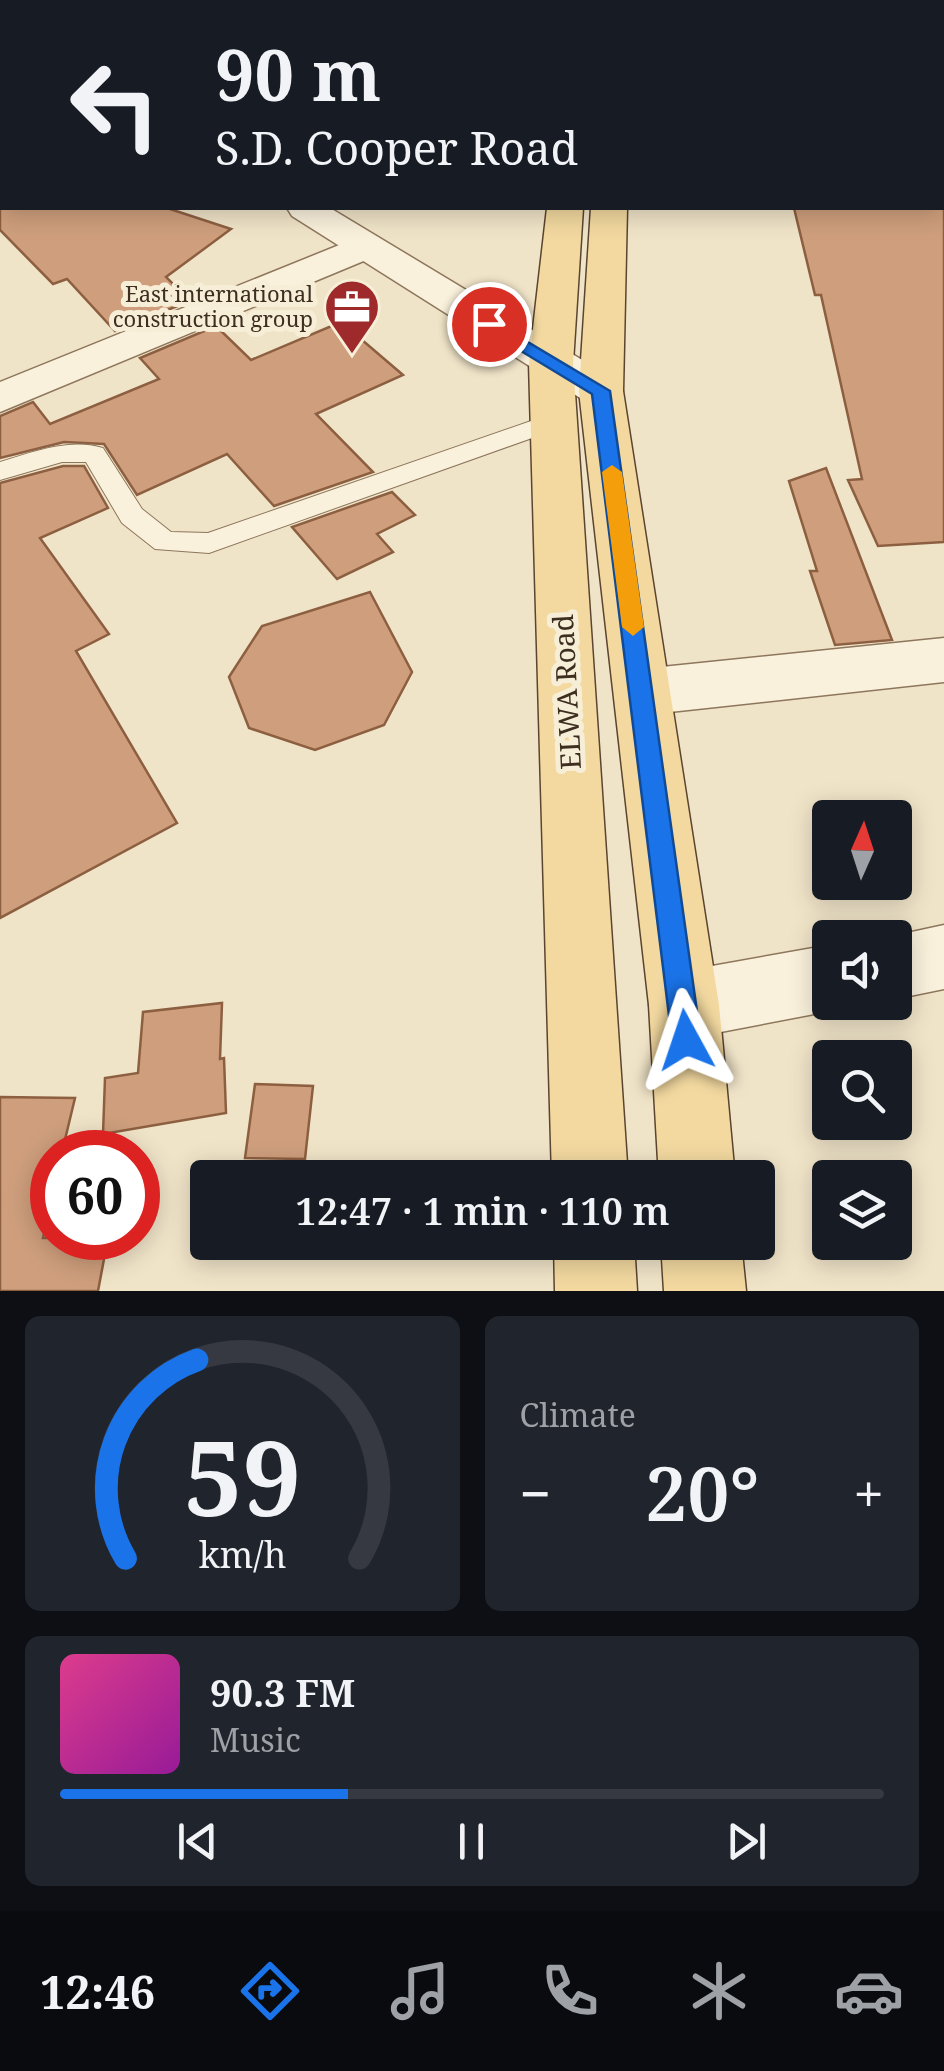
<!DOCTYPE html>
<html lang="en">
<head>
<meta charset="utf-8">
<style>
	body { margin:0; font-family:"Noto Serif",serif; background:#20242c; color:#f1f3f6; height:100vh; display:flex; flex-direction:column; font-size:38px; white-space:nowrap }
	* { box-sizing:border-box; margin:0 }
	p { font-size:32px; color:#9ea1a6 }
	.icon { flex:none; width:55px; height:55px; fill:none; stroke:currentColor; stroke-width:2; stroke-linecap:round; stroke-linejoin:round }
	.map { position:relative; height:1291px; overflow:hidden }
	.side { display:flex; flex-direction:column; gap:25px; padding:25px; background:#0d0f14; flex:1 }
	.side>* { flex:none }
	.guide { position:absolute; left:0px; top:0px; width:945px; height:210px; box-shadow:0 5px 25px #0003; background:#171b24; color:#f1f3f6; overflow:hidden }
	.needle { width:65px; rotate:3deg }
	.tools { position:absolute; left:812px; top:800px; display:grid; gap:20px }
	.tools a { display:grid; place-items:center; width:100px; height:100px; border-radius:10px; background:#171b24; box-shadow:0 5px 25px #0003; font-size:50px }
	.speed { position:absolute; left:30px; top:1130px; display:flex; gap:20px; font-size:50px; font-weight:700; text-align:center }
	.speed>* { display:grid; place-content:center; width:130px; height:130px; border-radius:50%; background:#171b24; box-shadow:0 5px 25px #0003; line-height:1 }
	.speed .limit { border:15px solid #d22; background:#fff; color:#111 }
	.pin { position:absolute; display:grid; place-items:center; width:85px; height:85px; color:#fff; margin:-42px; border:5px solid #fff; border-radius:50%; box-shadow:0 2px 10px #0007 }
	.me { position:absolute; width:110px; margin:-55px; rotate:355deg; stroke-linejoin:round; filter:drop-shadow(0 0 8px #0008) }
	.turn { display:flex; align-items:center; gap:35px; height:210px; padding:0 50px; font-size:45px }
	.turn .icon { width:130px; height:130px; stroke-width:2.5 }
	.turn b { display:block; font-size:70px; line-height:85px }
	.big { font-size:75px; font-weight:600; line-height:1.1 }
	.side .tile { flex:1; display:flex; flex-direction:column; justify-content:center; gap:15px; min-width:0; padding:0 35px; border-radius:15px; background:#20242c }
	.side .dial { align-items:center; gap:0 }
	.dial svg { height:260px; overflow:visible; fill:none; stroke:#363941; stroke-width:7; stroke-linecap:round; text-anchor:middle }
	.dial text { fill:#f1f3f6; stroke:none }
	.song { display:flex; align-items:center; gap:30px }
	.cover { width:120px; height:120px; border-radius:15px; background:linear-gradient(135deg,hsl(330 70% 55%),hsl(300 70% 35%)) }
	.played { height:10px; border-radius:5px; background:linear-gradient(90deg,#1a73e8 35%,#363941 35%) }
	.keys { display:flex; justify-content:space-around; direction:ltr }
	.heat { display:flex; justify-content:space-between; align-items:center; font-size:55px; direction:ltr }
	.side .tiles { flex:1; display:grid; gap:25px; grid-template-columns:1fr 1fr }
	.tile:last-child { grid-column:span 2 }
	.trip { position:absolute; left:190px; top:1160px; width:585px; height:100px; border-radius:10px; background:#171b24; box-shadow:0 5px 25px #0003; font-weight:600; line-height:100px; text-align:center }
	.dock { display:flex; height:160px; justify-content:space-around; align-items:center; background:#090b0e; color:#9ea1a6 }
	.dock .icon { width:70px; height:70px }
	.dock .selected { color:#1a73e8 }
	.dock b { font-size:45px; color:#f1f3f6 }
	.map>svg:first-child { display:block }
	.building { fill:#cf9f7d; stroke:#8d5f41; stroke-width:2.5 }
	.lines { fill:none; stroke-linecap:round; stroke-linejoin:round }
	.service-casing { stroke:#8d765c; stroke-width:2 }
	.minor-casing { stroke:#8d765c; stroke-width:3 }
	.tertiary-casing { stroke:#8d765c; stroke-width:3 }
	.primary-casing { stroke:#5b4430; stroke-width:3 }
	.service { fill:#faf1dc; fill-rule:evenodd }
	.minor { fill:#faf1dc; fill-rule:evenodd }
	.tertiary { fill:#faf1dc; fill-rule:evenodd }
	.primary { fill:#f3d9a0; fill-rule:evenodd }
	.route { fill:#1a73e8; stroke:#114b97; stroke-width:2.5 }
	.slow { fill:#f59e0b }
	.labels { text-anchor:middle; stroke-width:10; stroke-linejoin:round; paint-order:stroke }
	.far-poi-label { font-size:22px; fill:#3d2e20; stroke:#f7eed8; text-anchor:end }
	.street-label { font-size:28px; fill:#3d2e20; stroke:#f7eed8 }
</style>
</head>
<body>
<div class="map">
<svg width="944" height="1291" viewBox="0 0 944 1291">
	<rect width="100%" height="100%" fill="#f0e4c8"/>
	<!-- building -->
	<g class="building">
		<path d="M0,208H167L231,229L166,277L190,301L115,331L67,279L53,284L0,230Z"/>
		<path d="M794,208H944V542L878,546L848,480L862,479L821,295H815Z"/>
		<path d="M341,322L403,375L316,414L373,472L274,506L227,454L137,495L104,444L64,442L0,458V416L33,402L50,424L159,379L140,358L216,326L251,360Z"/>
		<path d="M63,466H84L108,508L40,538L109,634L76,651L177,823L0,918V483Z"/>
		<path d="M826,468L892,640L835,645L810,571H817L789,481Z"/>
		<path d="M392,492L415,515L377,534L393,552L337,579L292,527Z"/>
		<path d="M370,592L412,672L384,725L315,750L249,728L229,677L262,626Z"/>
		<path d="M222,1003L220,1059L224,1058L226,1113L103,1134L105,1078L138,1073L143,1012Z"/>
		<path d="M255,1084L313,1086L305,1159L245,1158Z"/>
		<path d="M0,1097L75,1098L62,1152H52V1195L43,1238H108L98,1291H0Z"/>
	</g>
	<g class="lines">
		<!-- service casing -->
		<g class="service-casing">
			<g id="service">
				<path d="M944,0V9L942,2H935Z"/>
				<path d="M554,413L566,421L563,427L209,553L155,549L122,523L86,462H62L0,480V462C34,452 68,438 103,448L142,509L171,532L208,533Z"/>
			</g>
		</g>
		<!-- minor casing -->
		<g class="minor-casing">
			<g id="minor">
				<path d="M942,169L944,170V192L942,191Z"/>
				<path d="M2,173V195L0,196V174Z"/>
				<path d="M364,235L378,239L383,247L378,255L0,412V382Z"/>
				<path d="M944,638V682L642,715L622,708L614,692L622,676L642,669Z"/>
				<path d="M944,925V989L895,999V938H884Z"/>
				<path d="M830,945V1002H852L830,1011L684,1039L659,1029L649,1005L659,981L684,971Z"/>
			</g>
		</g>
		<!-- tertiary casing -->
		<g class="tertiary-casing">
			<g id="tertiary">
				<path d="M0,0H18L19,2H2V10Z"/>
				<path d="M287,208H330L617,381L623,391L617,401L601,405L585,401L292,216Z"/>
			</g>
		</g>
		<!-- primary casing -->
		<g class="primary-casing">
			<g id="primary">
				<rect x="603" y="0" width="28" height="2"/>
				<path d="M547,208H583L573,363L628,1178H552L529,363Z"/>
				<path d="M591,208H627L623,391L719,1005L735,1178H659L649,1005L579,391Z"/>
				<path d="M554,1242H634L637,1291H555Z"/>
				<path d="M661,1242H741L746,1291H664Z"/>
			</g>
		</g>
		<!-- service -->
		<use href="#service" class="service"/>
		<!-- minor -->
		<use href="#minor" class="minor"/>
		<!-- tertiary -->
		<use href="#tertiary" class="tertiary"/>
		<!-- primary -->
		<use href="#primary" class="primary"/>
	</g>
	<!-- route -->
	<path class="route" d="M489,319L610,391L701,1040L697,1050L686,1054L676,1050L672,1040L592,394L483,328L480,324Z"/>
	<!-- slow -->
	<path class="slow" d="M612,465L622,472L644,627L633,636L622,627L602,472Z"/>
	<!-- icons -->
	<defs>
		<g id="office-pin" transform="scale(2.875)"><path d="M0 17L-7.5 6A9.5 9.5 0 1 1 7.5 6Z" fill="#9e2a2b" stroke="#f7eed8"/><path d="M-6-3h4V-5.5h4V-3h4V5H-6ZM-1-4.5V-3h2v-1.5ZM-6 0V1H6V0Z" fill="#fff"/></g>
	</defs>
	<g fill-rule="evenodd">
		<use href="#office-pin" x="352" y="307"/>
	</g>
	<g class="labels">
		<!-- far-poi labels -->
		<g class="far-poi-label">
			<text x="313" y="302">East international<tspan x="313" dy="25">construction group</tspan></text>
		</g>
		<!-- street labels -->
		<g class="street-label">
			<text transform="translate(567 692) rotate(-93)" y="10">ELWA Road</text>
		</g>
	</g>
</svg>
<div class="tools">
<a><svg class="needle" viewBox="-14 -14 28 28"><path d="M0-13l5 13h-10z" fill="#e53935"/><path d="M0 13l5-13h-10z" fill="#9ea1a6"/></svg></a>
<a><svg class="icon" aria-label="sound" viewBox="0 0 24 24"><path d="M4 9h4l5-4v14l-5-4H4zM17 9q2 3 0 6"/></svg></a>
<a><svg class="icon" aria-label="search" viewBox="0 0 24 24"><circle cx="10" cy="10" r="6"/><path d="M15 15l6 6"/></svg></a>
<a><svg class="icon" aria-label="layers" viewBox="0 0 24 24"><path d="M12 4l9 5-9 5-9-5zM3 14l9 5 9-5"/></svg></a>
</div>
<div class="speed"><div class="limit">60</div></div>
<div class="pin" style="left:489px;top:324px;background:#d93025"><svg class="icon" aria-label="arrive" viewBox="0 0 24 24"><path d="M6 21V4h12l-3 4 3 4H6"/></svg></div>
<svg class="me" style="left:686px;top:1040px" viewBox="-20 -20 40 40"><path d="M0-17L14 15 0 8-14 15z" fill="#1a73e8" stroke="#fff" stroke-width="4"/></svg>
<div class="trip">12:47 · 1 min · 110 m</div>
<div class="guide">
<div class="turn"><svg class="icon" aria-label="left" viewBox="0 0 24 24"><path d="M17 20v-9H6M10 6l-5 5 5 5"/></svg><div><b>90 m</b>S.D. Cooper Road</div></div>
</div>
</div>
<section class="side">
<div class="tiles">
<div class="tile dial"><svg viewBox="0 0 100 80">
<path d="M14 69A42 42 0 1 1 86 69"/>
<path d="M14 69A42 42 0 0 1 36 8" stroke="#1a73e8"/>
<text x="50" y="56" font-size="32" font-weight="700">59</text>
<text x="50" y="72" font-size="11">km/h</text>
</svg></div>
<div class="tile"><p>Climate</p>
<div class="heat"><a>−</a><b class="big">20°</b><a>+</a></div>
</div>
<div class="tile">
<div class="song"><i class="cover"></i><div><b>90.3 FM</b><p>Music</p></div></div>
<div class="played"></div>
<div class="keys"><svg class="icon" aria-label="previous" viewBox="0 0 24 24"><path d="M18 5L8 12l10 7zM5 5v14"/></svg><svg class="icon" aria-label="pause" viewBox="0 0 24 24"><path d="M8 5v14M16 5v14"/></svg><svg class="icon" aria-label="next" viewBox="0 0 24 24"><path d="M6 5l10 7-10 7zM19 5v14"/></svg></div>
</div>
</div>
</section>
<nav class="dock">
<b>12:46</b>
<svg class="icon selected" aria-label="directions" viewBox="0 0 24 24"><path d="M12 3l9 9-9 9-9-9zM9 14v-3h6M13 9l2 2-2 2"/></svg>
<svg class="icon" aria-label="music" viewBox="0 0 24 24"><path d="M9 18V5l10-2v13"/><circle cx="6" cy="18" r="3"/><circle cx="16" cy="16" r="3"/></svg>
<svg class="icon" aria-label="phone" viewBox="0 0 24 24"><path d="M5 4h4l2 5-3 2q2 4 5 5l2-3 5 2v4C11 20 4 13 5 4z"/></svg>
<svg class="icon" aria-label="climate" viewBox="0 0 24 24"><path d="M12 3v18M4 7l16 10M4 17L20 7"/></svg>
<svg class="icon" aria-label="car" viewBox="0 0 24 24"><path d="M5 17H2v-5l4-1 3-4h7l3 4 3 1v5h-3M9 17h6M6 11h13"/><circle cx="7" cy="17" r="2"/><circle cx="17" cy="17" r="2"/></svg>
</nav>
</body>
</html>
